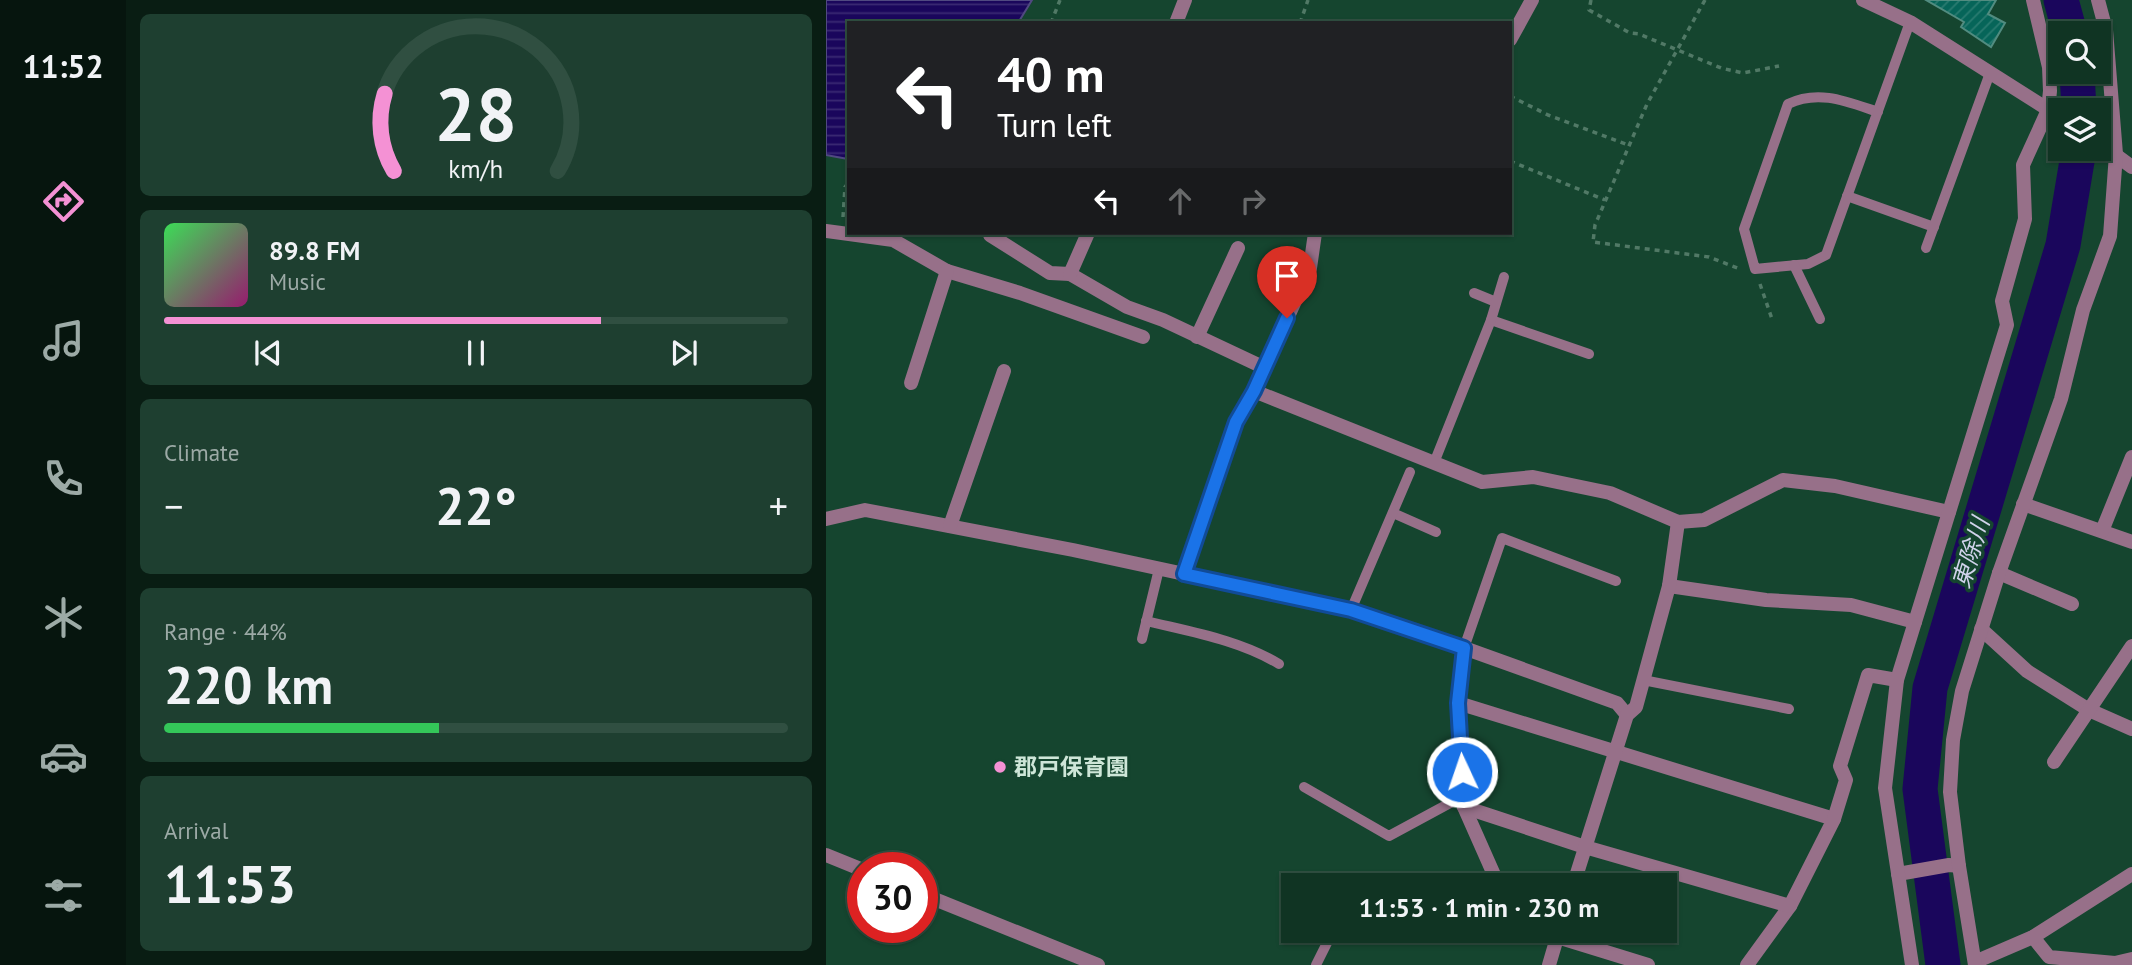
<!DOCTYPE html>
<html lang="en">
<head>
<meta charset="utf-8">
<style>
	body { margin:0; font-family:"PT Sans","Noto Sans JP",sans-serif; background:#1e3f30; color:#f1f3f6; height:100vh; display:flex; flex-direction:column; font-size:26px; white-space:nowrap }
	* { box-sizing:border-box; margin:0 }
	p { font-size:23px; color:#9caaa6 }
	.icon { flex:none; width:38px; height:38px; fill:none; stroke:currentColor; stroke-width:2; stroke-linecap:round; stroke-linejoin:round }
	.map { position:relative; flex:1; overflow:hidden }
	.sheet { display:flex; flex-direction:column; gap:14px; padding:14px; background:#091d13; width:700px }
	.sheet>* { flex:none }
	.guide { position:absolute; left:21px; top:21px; width:665px; height:214px; border-radius:0px; box-shadow:0 2px 5px #0004,0 0 0 2px #304f41; background:#202124; color:#fff; overflow:hidden }
	.tools { position:absolute; left:1222px; top:21px; display:grid; gap:14px }
	.tools a { display:grid; place-items:center; width:63px; height:63px; border-radius:0px; background:#103423; box-shadow:0 2px 5px #0004,0 0 0 2px #304f41; font-size:35px }
	.speed { position:absolute; left:21px; top:852px; display:flex; gap:14px; font-size:35px; font-weight:700; text-align:center }
	.speed>* { display:grid; place-content:center; width:91px; height:91px; border-radius:50%; background:#103423; box-shadow:0 2px 5px #0004,0 0 0 2px #304f41; line-height:1 }
	.speed .limit { border:10px solid #d22; background:#fff; color:#111 }
	.pin { position:absolute; display:grid; place-items:center; width:60px; height:60px; color:#fff; margin:-72px -30px; border-radius:50% 50% 50% 0; rotate:-45deg; box-shadow:0 0 7px #0007 }
	.pin .icon { rotate:45deg }
	.me { position:absolute; width:77px; margin:-38px; rotate:357deg; stroke-linejoin:round; filter:drop-shadow(0 0 5px #0008) }
	.turn { display:flex; align-items:center; gap:24px; height:147px; padding:0 35px; font-size:32px }
	.turn .icon { width:91px; height:91px; stroke-width:2.5 }
	.turn b { display:block; font-size:49px; line-height:60px }
	.lanes { display:flex; align-items:center; height:66px; padding:0 35px; background:#0003; justify-content:center; gap:35px; direction:ltr }
	.lanes .off { opacity:.35 }
	.big { font-size:52px; font-weight:600; line-height:1.1 }
	.sheet .widget { flex:1; display:flex; flex-direction:column; justify-content:center; gap:10px; min-width:0; padding:0 24px; border-radius:10px; background:#1e3f30 }
	.sheet .dial { align-items:center; gap:0 }
	.dial svg { height:182px; overflow:visible; fill:none; stroke:#304f41; stroke-width:7; stroke-linecap:round; text-anchor:middle }
	.dial text { fill:#f1f3f6; stroke:none }
	.song { display:flex; align-items:center; gap:21px }
	.cover { width:84px; height:84px; border-radius:10px; background:linear-gradient(135deg,hsl(130 70% 55%),hsl(320 70% 35%)) }
	.played { height:7px; border-radius:4px; background:linear-gradient(90deg,#f491d4 70%,#304f41 70%) }
	.keys { display:flex; justify-content:space-around; direction:ltr }
	.heat { display:flex; justify-content:space-between; align-items:center; font-size:38px; direction:ltr }
	.charge { height:10px; border-radius:5px; background:linear-gradient(90deg,#34c759 44%,#304f41 0) }
	.trip { position:absolute; left:455px; top:873px; width:396px; height:70px; border-radius:0px; background:#103423; box-shadow:0 2px 5px #0004,0 0 0 2px #304f41; font-weight:600; line-height:70px; text-align:center }
	main { display:flex; flex:1; min-height:0 }
	.dock { display:flex; flex-direction:column; width:126px; justify-content:space-around; align-items:center; background:#06150e; color:#9caaa6 }
	.dock .icon { width:49px; height:49px }
	.dock .selected { color:#f491d4 }
	.dock b { font-size:32px; color:#f1f3f6 }
	.map>svg:first-child { display:block }
	.water { fill:url(#water-rules); stroke:#504981; stroke-width:2 }
	.lines { fill:none; stroke-linecap:round; stroke-linejoin:round }
	.river { stroke:#1a065c; stroke-width:35 }
	.building { fill:url(#building-hatch); stroke:#518c80; stroke-width:2 }
	.path { stroke:#517966; stroke-width:3.5; stroke-dasharray:5 5; stroke-linecap:butt }
	.lane { stroke:#977089; stroke-width:10 }
	.street { stroke:#977089; stroke-width:14 }
	.route-casing { stroke:#114b97; stroke-width:18 }
	.route { stroke:#1a73e8; stroke-width:12 }
	.poi-dot { fill:#f491d4; stroke:#15452f; stroke-width:2.5 }
	.labels { text-anchor:middle; stroke-width:7; stroke-linejoin:round; paint-order:stroke }
	.poi-label { font-size:23px; font-weight:bold; fill:#cee6d8; stroke:#15452f; text-anchor:start }
	.water-label { font-size:24px; font-style:italic; fill:#d1d3eb; stroke:#15452f }
</style>
</head>
<body>
<main>
<nav class="dock">
<b>11:52</b>
<svg class="icon selected" aria-label="directions" viewBox="0 0 24 24"><path d="M12 3l9 9-9 9-9-9zM9 14v-3h6M13 9l2 2-2 2"/></svg>
<svg class="icon" aria-label="music" viewBox="0 0 24 24"><path d="M9 18V5l10-2v13"/><circle cx="6" cy="18" r="3"/><circle cx="16" cy="16" r="3"/></svg>
<svg class="icon" aria-label="phone" viewBox="0 0 24 24"><path d="M5 4h4l2 5-3 2q2 4 5 5l2-3 5 2v4C11 20 4 13 5 4z"/></svg>
<svg class="icon" aria-label="climate" viewBox="0 0 24 24"><path d="M12 3v18M4 7l16 10M4 17L20 7"/></svg>
<svg class="icon" aria-label="car" viewBox="0 0 24 24"><path d="M5 17H2v-5l4-1 3-4h7l3 4 3 1v5h-3M9 17h6M6 11h13"/><circle cx="7" cy="17" r="2"/><circle cx="17" cy="17" r="2"/></svg>
<svg class="icon" aria-label="filters" viewBox="0 0 24 24"><path d="M4 7h16M4 17h16"/><circle cx="9" cy="7" r="2"/><circle cx="15" cy="17" r="2"/></svg>
</nav>
<section class="sheet">
<div class="widget dial"><svg viewBox="0 0 100 80">
<path d="M14 69A42 42 0 1 1 86 69"/>
<path d="M14 69A42 42 0 0 1 10 35" stroke="#f491d4"/>
<text x="50" y="56" font-size="32" font-weight="700">28</text>
<text x="50" y="72" font-size="11">km/h</text>
</svg></div>
<div class="widget">
<div class="song"><i class="cover"></i><div><b>89.8 FM</b><p>Music</p></div></div>
<div class="played"></div>
<div class="keys"><svg class="icon" aria-label="previous" viewBox="0 0 24 24"><path d="M18 5L8 12l10 7zM5 5v14"/></svg><svg class="icon" aria-label="pause" viewBox="0 0 24 24"><path d="M8 5v14M16 5v14"/></svg><svg class="icon" aria-label="next" viewBox="0 0 24 24"><path d="M6 5l10 7-10 7zM19 5v14"/></svg></div>
</div>
<div class="widget"><p>Climate</p>
<div class="heat"><a>−</a><b class="big">22°</b><a>+</a></div>
</div>
<div class="widget"><p>Range · 44%</p><b class="big">220 km</b><div class="charge"></div></div>
<div class="widget"><p>Arrival</p><b class="big">11:53</b></div>
</section>
<div class="map">
<svg width="1306" height="965" viewBox="0 0 1306 965">
	<defs>
		<pattern id="water-rules" width="6" height="5" patternUnits="userSpaceOnUse" patternTransform="scale(1.75)"><rect width="6" height="5" fill="#1a065c"/><path d="M0 2.5h6" fill="none" stroke="#3a2a73"/></pattern>
		<pattern id="building-hatch" width="6" height="6" patternUnits="userSpaceOnUse" patternTransform="scale(1.75)"><rect width="6" height="6" fill="#066559"/><path d="M-1 1l2-2M0 6l6-6M5 7l2-2" fill="none" stroke="#297b70"/></pattern>
	</defs>
	<rect width="100%" height="100%" fill="#15452f"/>
	<!-- water -->
	<path class="water" d="M0,0H206L192,23H23L22,159L0,155Z"/>
	<g class="lines">
		<!-- river -->
		<g class="river">
			<path d="M1235,0L1244,33"/>
			<path d="M1251,72L1253,110"/>
			<path d="M1117,965L1094,789L1104,688L1237,245L1253,149"/>
		</g>
	</g>
	<!-- building -->
	<path class="building" d="M1100,0H1170L1162,14L1179,23L1165,47L1135,27L1138,22Z"/>
	<g class="lines">
		<!-- path -->
		<g class="path">
			<path d="M765,0L763,10L804,33L813,34L895,68L917,73L953,66"/>
			<path d="M879,0L821,104L769,225L767,242L883,257L914,269"/>
			<path d="M225,23L234,0"/>
			<path d="M474,23L482,0"/>
			<path d="M684,96L722,115L802,145"/>
			<path d="M684,161L779,200"/>
			<path d="M17,217L19,187L23,182"/>
			<path d="M934,284L946,319"/>
		</g>
		<!-- lane -->
		<g class="lane">
			<path d="M1052,112C1022,102 993,89 962,104L918,229L929,269L982,264L1000,255L1084,22"/>
			<path d="M1021,196L1108,227"/>
			<path d="M1100,248L1164,73"/>
			<path d="M968,265L994,319"/>
			<path d="M648,293L670,302"/>
			<path d="M665,320L763,354"/>
			<path d="M608,463L665,320L678,277"/>
			<path d="M567,513L610,532"/>
			<path d="M525,610L584,472"/>
			<path d="M320,621C365,632 413,640 453,664"/>
			<path d="M316,639L333,569"/>
			<path d="M638,648L676,538L790,581"/>
			<path d="M817,680L963,709"/>
			<path d="M478,787L563,836L637,796"/>
			<path d="M490,965L507,931"/>
		</g>
		<!-- street -->
		<g class="street">
			<path d="M1037,0L1084,22L1234,117"/>
			<path d="M350,23L359,0"/>
			<path d="M684,40L706,0"/>
			<path d="M1272,142L1306,167"/>
			<path d="M0,231L67,240L121,271L194,293L317,337"/>
			<path d="M164,235L224,273L244,274L301,307L337,320L439,368"/>
			<path d="M244,274L262,233"/>
			<path d="M371,337L412,248"/>
			<path d="M85,383L121,271"/>
			<path d="M428,391L656,482L707,477L784,493L852,522L878,520L957,480L1009,486L1123,512"/>
			<path d="M1197,504L1306,542"/>
			<path d="M0,519L39,510L247,550L525,610L638,648L791,703L801,715"/>
			<path d="M124,526L178,371"/>
			<path d="M1276,531L1306,457"/>
			<path d="M1173,573L1246,604"/>
			<path d="M358,574L410,422L428,391L484,268L489,233"/>
			<path d="M843,586L940,600L1025,605L1089,622"/>
			<path d="M1155,629L1201,671L1263,710L1306,729"/>
			<path d="M638,648L632,703L638,807L673,886"/>
			<path d="M632,703L1008,819L964,906L921,965"/>
			<path d="M1228,762L1306,646"/>
			<path d="M638,807L759,847L964,906"/>
			<path d="M1008,819L1020,780L1014,766L1042,675L1071,680"/>
			<path d="M0,855L37,870"/>
			<path d="M1072,874L1123,865L1133,866"/>
			<path d="M747,886L801,715L810,707L843,586L852,522"/>
			<path d="M96,894L272,965"/>
			<path d="M712,931L822,965"/>
			<path d="M1207,937L1223,957L1289,963L1306,959"/>
			<path d="M1149,962L1207,937L1306,874"/>
			<path d="M723,965L733,931"/>
			<path d="M1086,965L1059,788L1071,680L1181,325L1176,301L1199,219L1197,165L1222,110L1224,91L1223,67L1207,0"/>
			<path d="M1149,965L1133,866L1124,792L1127,740L1136,691L1173,573L1235,399L1257,310L1284,236L1290,154L1280,30L1272,0"/>
		</g>
	</g>
	<g class="lines">
		<!-- route casing -->
		<g class="route-casing">
			<path id="route" d="M461,318L428,391L410,422L358,574L525,610L638,648L632,703L636,772"/>
		</g>
		<!-- route -->
		<use href="#route" class="route"/>
	</g>
	<!-- markers -->
	<circle class="poi-dot" cx="174" cy="767" r="7"/>
	<g class="labels">
		<!-- poi labels -->
		<g class="poi-label">
			<text x="188" y="775">郡戸保育園</text>
		</g>
		<!-- water labels -->
		<g class="water-label">
			<text transform="translate(1145 553) rotate(-73)" y="8">東除川</text>
		</g>
	</g>
</svg>
<div class="tools">
<a><svg class="icon" aria-label="search" viewBox="0 0 24 24"><circle cx="10" cy="10" r="6"/><path d="M15 15l6 6"/></svg></a>
<a><svg class="icon" aria-label="layers" viewBox="0 0 24 24"><path d="M12 4l9 5-9 5-9-5zM3 14l9 5 9-5"/></svg></a>
</div>
<div class="speed"><div class="limit">30</div></div>
<div class="pin" style="left:461px;top:318px;background:#d93025"><svg class="icon" aria-label="arrive" viewBox="0 0 24 24"><path d="M6 21V4h12l-3 4 3 4H6"/></svg></div>
<svg class="me" style="left:636px;top:772px" viewBox="-20 -20 40 40"><circle r="17" fill="#1a73e8" stroke="#fff" stroke-width="3"/><path d="M0-11L8 9 0 5-8 9z" fill="#fff"/></svg>
<div class="trip">11:53 · 1 min · 230 m</div>
<div class="guide">
<div class="turn"><svg class="icon" aria-label="left" viewBox="0 0 24 24"><path d="M17 20v-9H6M10 6l-5 5 5 5"/></svg><div><b>40 m</b>Turn left</div></div>
<div class="lanes"><svg class="icon" aria-label="left" viewBox="0 0 24 24"><path d="M17 20v-9H6M10 6l-5 5 5 5"/></svg><svg class="icon off" aria-label="ahead" viewBox="0 0 24 24"><path d="M12 20V5M6 11l6-6 6 6"/></svg><svg class="icon off" aria-label="right" viewBox="0 0 24 24"><path d="M7 20v-9h11M14 6l5 5-5 5"/></svg></div>
</div>
</div>
</main>
</body>
</html>
